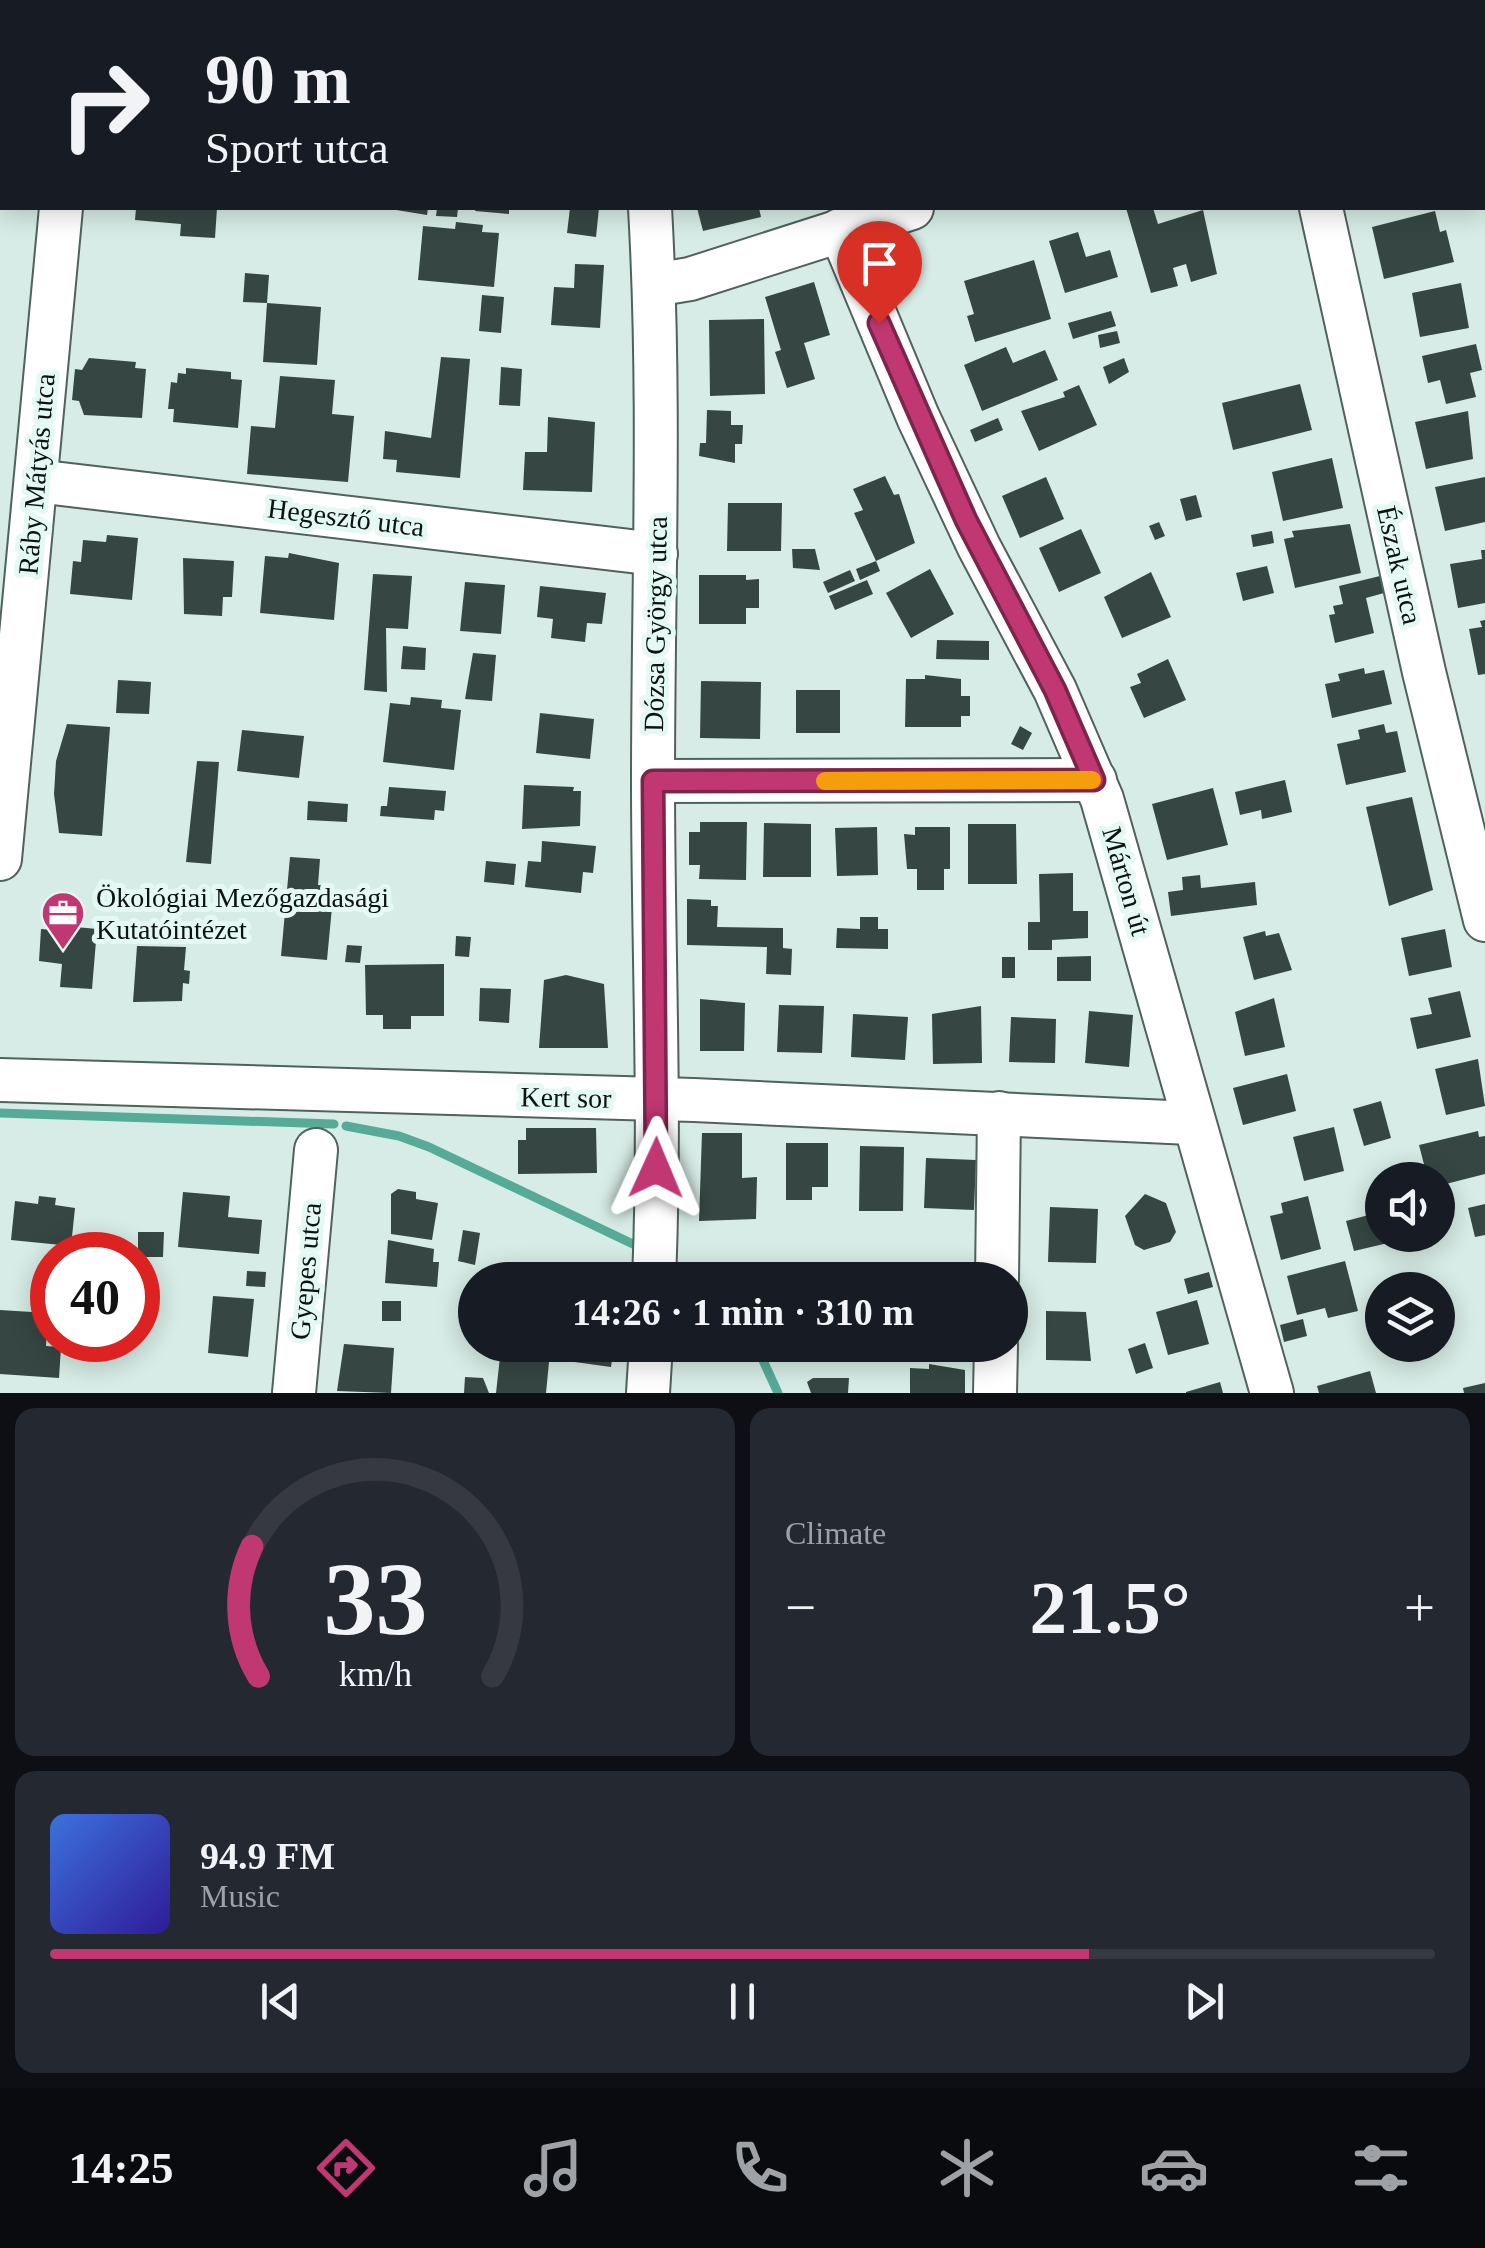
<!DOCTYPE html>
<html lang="en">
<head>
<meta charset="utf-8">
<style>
	body { margin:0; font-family:Georgia,serif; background:#242831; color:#f1f3f6; height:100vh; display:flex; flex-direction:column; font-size:38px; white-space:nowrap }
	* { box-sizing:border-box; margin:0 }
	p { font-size:32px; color:#9ea1a6 }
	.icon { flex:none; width:55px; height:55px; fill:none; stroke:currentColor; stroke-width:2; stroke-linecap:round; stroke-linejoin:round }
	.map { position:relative; height:1393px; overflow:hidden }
	.panel { display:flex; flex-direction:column; gap:15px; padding:15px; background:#0d0f14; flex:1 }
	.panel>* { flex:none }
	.top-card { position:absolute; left:0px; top:0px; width:1485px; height:210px; box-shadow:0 5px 25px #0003; background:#171b24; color:#f1f3f6; overflow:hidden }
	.tools { position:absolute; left:1365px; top:1162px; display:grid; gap:20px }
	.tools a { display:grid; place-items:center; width:90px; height:90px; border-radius:50%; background:#171b24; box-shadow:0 5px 25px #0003; font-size:50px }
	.speed { position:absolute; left:30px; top:1232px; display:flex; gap:20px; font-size:50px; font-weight:700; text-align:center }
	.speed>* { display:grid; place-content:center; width:130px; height:130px; border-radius:50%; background:#171b24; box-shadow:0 5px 25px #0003; line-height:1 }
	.speed .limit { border:15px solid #d22; background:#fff; color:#111 }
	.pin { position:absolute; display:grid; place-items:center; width:85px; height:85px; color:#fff; margin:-102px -42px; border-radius:50% 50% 50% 0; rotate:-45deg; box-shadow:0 0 10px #0007 }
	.pin .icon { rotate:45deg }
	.me { position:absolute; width:110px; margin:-55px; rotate:1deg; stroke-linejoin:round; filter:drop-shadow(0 0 8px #0008) }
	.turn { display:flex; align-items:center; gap:35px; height:210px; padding:0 40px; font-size:45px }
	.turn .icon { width:130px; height:130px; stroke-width:2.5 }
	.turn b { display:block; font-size:70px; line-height:85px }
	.big { font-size:75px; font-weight:600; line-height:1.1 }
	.panel .card { flex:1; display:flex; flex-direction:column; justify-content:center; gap:15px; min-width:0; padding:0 35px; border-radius:20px; background:#242831 }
	.panel .dial { align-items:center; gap:0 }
	.dial svg { height:260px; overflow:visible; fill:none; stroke:#363941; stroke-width:7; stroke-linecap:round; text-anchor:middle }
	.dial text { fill:#f1f3f6; stroke:none }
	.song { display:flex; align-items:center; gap:30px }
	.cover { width:120px; height:120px; border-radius:15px; background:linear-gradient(135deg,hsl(220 70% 55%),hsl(250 70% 35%)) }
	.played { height:10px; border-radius:5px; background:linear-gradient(90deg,#c03772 75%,#363941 75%) }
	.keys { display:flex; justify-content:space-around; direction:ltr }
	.heat { display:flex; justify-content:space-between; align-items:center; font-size:55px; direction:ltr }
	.panel .tiles { flex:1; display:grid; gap:15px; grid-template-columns:1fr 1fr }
	.card:last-child { grid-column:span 2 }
	.trip { position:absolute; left:458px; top:1262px; width:570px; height:100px; border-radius:50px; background:#171b24; box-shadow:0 5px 25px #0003; font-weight:600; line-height:100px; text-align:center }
	.menu { display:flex; height:160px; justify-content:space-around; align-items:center; background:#090b0e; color:#9ea1a6 }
	.menu .icon { width:70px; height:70px }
	.menu .active { color:#c03772 }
	.menu b { font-size:45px; color:#f1f3f6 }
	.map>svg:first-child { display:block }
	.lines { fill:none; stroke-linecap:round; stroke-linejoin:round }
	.stream { stroke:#56aa98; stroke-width:9 }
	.building { fill:#364743 }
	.minor-casing { stroke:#4f625d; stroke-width:46 }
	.minor { stroke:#fff; stroke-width:42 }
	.route-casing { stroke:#7d244a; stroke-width:25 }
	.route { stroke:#c03772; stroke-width:18 }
	.slow { stroke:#f59e0b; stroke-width:18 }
	.labels { text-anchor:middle; stroke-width:10; stroke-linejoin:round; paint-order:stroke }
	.street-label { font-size:28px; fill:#0c1311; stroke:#e4f9f4 }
	.poi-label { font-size:28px; fill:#0c1311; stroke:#e4f9f4; text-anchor:start }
</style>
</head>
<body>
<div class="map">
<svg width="1485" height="1393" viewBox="0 0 1485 1393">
	<rect width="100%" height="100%" fill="#d7ece6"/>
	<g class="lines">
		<!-- stream -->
		<g class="stream">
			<path d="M0,1113L334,1124"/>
			<path d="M346,1126L399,1136L429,1147L635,1245"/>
			<path d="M678,1270L699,1280"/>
			<path d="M756,1345L778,1393"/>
		</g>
	</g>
	<!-- building -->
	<g class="building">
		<path d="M136,208H217L215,238L180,236L181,224L135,220Z"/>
		<path d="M384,208H428L427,215Z"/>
		<path d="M437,208H458L457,217L436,216Z"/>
		<path d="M476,208H509V214L475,211Z"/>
		<path d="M570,208H599L596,237L567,233Z"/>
		<path d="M697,208H759L761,217L703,231Z"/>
		<path d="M1126,208H1153L1158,224L1203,210L1217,274L1191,282L1186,264L1173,268L1178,286L1151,293Z"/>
		<path d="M1435,211L1440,232L1446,230L1454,262L1384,279L1372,227Z"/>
		<path d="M456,222L483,225L482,232L499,233L494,287L418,280L423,226L455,229Z"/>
		<path d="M1078,232L1086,257L1110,250L1118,277L1065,293L1049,241Z"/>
		<path d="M1034,260L1051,319L975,342L967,316L974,314L964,281Z"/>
		<path d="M575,264L604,265L600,328L551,325L554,287L574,288Z"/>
		<path d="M245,273L269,275L267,303L243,302Z"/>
		<path d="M814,282L830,335L804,343L815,379L787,388L775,352L781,350L765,297Z"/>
		<path d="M1461,283L1469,328L1420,337L1412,293Z"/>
		<path d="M482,295L504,297L501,333L479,331Z"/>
		<path d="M267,303L321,307L317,365L263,362Z"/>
		<path d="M1111,311L1116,326L1073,339L1068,323Z"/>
		<path d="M764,319L765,394L710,396L709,320Z"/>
		<path d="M1117,331L1120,343L1100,348L1098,335Z"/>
		<path d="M1476,344L1482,370L1470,373L1476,397L1446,404L1440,380L1428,383L1422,356Z"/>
		<path d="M1006,347L1013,363L1045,350L1058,380L982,411L964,365Z"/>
		<path d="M441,357L470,359L460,478L396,472L397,460L383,459L385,431L431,438Z"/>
		<path d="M89,358L136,362L135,368L146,369L142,418L84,415L79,401L72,400L75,369L82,370Z"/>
		<path d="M1124,358L1129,372L1109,384L1103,367Z"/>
		<path d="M501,367L522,369L520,406L499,405Z"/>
		<path d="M186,368L231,372V379L242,380L238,428L173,422L174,409H168L171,382L177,383L178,373L186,374Z"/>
		<path d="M280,376L335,380L332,414L354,416L348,482L247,474L251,426L275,428Z"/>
		<path d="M1300,384L1312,430L1233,450L1222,403Z"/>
		<path d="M1079,385L1097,425L1039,451L1021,411L1065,397L1063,392Z"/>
		<path d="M707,410L731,411V425H743L742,444H735V463L699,456L700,443H706Z"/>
		<path d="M1468,411L1473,459L1426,469L1415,422Z"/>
		<path d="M548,417L595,422L592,492L523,490L525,452H547Z"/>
		<path d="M998,418L1003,430L975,442L970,430Z"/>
		<path d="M1332,458L1343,508L1283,521L1272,472Z"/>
		<path d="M885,476L894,495L899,494L915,543L876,561L854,513L863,510L853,489Z"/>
		<path d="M1046,477L1064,519L1020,538L1002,496Z"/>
		<path d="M1485,477V522L1445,531L1435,487Z"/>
		<path d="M1196,495L1202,517L1186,521L1180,499Z"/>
		<path d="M728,503H782L781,551H727Z"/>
		<path d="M1159,522L1165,536L1155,540L1149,526Z"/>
		<path d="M1350,524L1361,573L1295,588L1284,539L1294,537L1292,531Z"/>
		<path d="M1081,529L1101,573L1059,592L1039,548Z"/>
		<path d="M1272,531L1274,543L1253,547L1251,535Z"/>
		<path d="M107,535L138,538L132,600L70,594L73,561L81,562L83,540L106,542Z"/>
		<path d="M792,549H815L820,570L793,568Z"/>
		<path d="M1481,550H1485V603L1458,608L1450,564L1482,559Z"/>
		<path d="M289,553L339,563L334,620L260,613L265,556L288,558Z"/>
		<path d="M183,558L234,561L232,597H223L222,616L184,614Z"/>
		<path d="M876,561L880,571L860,580L856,569Z"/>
		<path d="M1267,566L1274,593L1243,601L1236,573Z"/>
		<path d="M930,569L954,614L911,638L886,593Z"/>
		<path d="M850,570L855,581L828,593L823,582Z"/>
		<path d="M1151,572L1171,617L1122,638L1104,597Z"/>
		<path d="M373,574L412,576L408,629L386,628L387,692L364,690Z"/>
		<path d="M699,575H746V580L759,579V608H746V624H699Z"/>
		<path d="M1380,576L1384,593L1366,598L1374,633L1335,643L1329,615L1335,614L1333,606L1343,604L1339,586Z"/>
		<path d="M867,580L873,594L835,610L829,596Z"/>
		<path d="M465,582L505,585L501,634L460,631Z"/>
		<path d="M540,586L606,593L602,624L587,623L585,642L551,638L553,619L537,617Z"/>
		<path d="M1485,620V674L1478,675L1469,629L1482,627L1480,621Z"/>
		<path d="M937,640L989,641V660L936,659Z"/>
		<path d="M403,646L426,648L425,670L401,669Z"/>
		<path d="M473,653L496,655L492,701L465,699Z"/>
		<path d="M1168,659L1186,700L1144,718L1130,687L1141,683L1137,674Z"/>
		<path d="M1364,668L1365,674L1384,670L1392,704L1332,718L1325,684L1340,681L1338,674Z"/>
		<path d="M925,675L961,679V696H970V716H961V727H905L906,679H925Z"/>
		<path d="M118,680L151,682L149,714L116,713Z"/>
		<path d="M701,681L761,682L760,739L700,738Z"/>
		<rect x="796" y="690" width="44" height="43"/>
		<path d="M411,697L442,700L441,708L461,710L454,770L383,762L390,703L410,705Z"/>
		<path d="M540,713L594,719L590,759L536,753Z"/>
		<path d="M67,724L110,727L102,836L59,833L54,794L56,761Z"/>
		<path d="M1384,724L1386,733L1397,731L1406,772L1346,785L1337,744L1360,739L1358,730Z"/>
		<path d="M1020,726L1032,733L1023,750L1011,744Z"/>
		<path d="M242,730L304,736L299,778L237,771Z"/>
		<path d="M197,761L219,762L211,864L186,862Z"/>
		<path d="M1285,780L1292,812L1262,819L1261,810L1240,815L1235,792Z"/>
		<path d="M524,785L574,787L573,791H581L580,826L522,829Z"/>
		<path d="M389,787L446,791L444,811L435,810L434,820L380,816L381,806H387Z"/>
		<path d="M1213,788L1228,845L1167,860L1152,804Z"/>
		<path d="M1412,797L1433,890L1389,906L1366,807Z"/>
		<path d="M308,801L348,804L347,822L307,820Z"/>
		<path d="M700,822H747L746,880L699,879L700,865H689V832H700Z"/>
		<path d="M764,823L811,824V877H763Z"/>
		<path d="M968,824H1016L1017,884H968Z"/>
		<path d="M877,827L878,875L837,876L835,828Z"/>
		<path d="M915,827H950V869H944V890H917V869H907L904,834L915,835Z"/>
		<path d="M542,841L596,846L593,873L583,872L581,893L525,887L528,861L541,862Z"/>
		<path d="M290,857L320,859L318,885L334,886L327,960L281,956Z"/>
		<path d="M486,861L516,864L514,885L484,882Z"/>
		<path d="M1073,873V911H1088V938L1052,940V950H1028V922H1040L1039,874Z"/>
		<path d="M1200,875L1201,888L1255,882L1257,905L1171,916L1168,892L1183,890L1182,877Z"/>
		<path d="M687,899L711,900V906H718L717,927L783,928V948L792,949L791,975L766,974L767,947L687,945Z"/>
		<path d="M860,917H878V929H888V949L836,948L837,928L860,929Z"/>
		<path d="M65,926L97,929L92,989L60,987L62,964L39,961L41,929L65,931Z"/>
		<path d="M1445,929L1452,967L1409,976L1401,938Z"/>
		<path d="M1265,931L1266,936L1279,933L1292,970L1254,980L1243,937Z"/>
		<path d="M456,936L471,937L469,957L455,956Z"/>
		<path d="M347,945L362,946L360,963L345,962Z"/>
		<path d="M137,946L186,947L184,970L190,971L189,984L183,983L182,1001L133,1002Z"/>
		<path d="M1091,956V981H1057V957Z"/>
		<rect x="1002" y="957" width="13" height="21"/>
		<path d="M444,964V1016H411V1029H383V1015H366L365,965Z"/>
		<path d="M566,975L604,984L608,1048H539L544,980Z"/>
		<path d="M480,988L511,989L509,1023L479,1021Z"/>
		<path d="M1460,991L1471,1037L1417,1049L1410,1018L1432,1014L1428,998Z"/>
		<path d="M1274,998L1285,1047L1245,1056L1235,1012Z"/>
		<path d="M700,999L745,1003L744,1051H700Z"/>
		<path d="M779,1005L824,1006L822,1053L777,1052Z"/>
		<path d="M981,1006L982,1063L933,1064L932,1014Z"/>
		<path d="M1089,1011L1133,1015L1129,1067L1085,1063Z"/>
		<path d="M853,1014L908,1017L905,1060L851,1057Z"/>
		<path d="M1011,1017L1056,1019L1055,1063L1009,1062Z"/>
		<path d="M1478,1059L1485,1106L1446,1115L1435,1069Z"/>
		<path d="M1287,1074L1296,1111L1243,1125L1233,1088Z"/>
		<path d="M1381,1101L1391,1138L1364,1146L1353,1109Z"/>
		<path d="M1334,1127L1344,1171L1304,1181L1293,1137Z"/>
		<path d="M526,1128H596L597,1173L518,1174V1140H526Z"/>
		<path d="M1478,1131L1479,1137L1485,1136V1174L1438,1186V1180H1428L1419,1145Z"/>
		<path d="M702,1133H742V1178L757,1177L756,1219L699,1221Z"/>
		<path d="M786,1143H828V1187H812V1200H786Z"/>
		<path d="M860,1146L904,1147L903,1211H859Z"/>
		<path d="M926,1158L976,1160L974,1210L924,1208Z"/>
		<path d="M398,1189L416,1192V1199L438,1203L432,1240L391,1234V1194Z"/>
		<path d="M183,1192L230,1196L228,1217L262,1220L259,1254L178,1247Z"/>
		<path d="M1145,1194L1166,1203L1176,1232L1170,1242L1144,1250L1135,1245L1125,1216Z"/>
		<path d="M39,1196L56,1198L55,1205L75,1208L71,1246L11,1240L15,1201L38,1204Z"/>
		<path d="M1308,1196L1321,1249L1281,1260L1270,1216L1283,1213L1281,1203Z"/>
		<path d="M1485,1204V1235L1475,1237L1468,1208Z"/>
		<path d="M1050,1207L1098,1209L1096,1263L1048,1262Z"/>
		<path d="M1380,1212L1388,1243L1354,1251L1346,1221Z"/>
		<path d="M463,1230L480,1233L475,1265L458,1261Z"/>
		<path d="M138,1232H164L163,1257H138Z"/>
		<path d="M388,1240L434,1249L433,1262H439L437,1287L385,1283Z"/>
		<path d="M1345,1261L1358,1311L1328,1318L1325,1308L1297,1315L1287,1276Z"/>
		<path d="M546,1262L580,1266L578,1280H543Z"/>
		<path d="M247,1271L266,1272L265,1287L246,1286Z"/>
		<path d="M1209,1272L1213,1287L1188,1294L1184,1279Z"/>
		<path d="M138,1280L150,1281L148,1316L138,1315Z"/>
		<path d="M213,1296L254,1299L248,1357L208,1353Z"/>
		<path d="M1197,1300L1209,1344L1168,1355L1156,1312Z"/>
		<rect x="382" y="1301" width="19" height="20"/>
		<path d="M0,1310L48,1313L46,1346L61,1347L59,1378L0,1374Z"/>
		<path d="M1046,1311L1086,1312L1091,1361L1046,1360Z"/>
		<path d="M1303,1319L1307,1336L1284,1342L1280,1325Z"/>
		<path d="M1145,1343L1153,1368L1136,1374L1128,1349Z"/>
		<path d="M344,1344L394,1348L391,1393L337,1391Z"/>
		<path d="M540,1345H614L611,1367L538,1357Z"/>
		<path d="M500,1357L549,1362L546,1393H496Z"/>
		<path d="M929,1364L965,1370V1393H910V1368L929,1369Z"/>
		<path d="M1370,1371L1376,1393H1319L1317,1386Z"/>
		<path d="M465,1377L483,1378L489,1393H464Z"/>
		<path d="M813,1378H849L848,1393H811L807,1382Z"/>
		<path d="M1220,1382L1223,1393H1186V1392Z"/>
		<path d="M1485,1383V1393H1464L1463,1388Z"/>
	</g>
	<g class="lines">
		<!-- minor casing -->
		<g class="minor-casing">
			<g id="minor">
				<path d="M1,0L28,2"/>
				<path d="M639,0V2"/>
				<path d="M80,2L81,0"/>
				<path d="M858,2L866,0"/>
				<path d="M1482,28L1485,27"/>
				<path d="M650,208C661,399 653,590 653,781C653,948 661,1114 654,1280"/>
				<path d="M1321,208L1424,672L1485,920"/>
				<path d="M840,230L918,417L979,547L1055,690L1102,799L1272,1393"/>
				<path d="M654,285L690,279L912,208"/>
				<path d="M36,481L656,554"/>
				<path d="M653,781L1095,780"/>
				<path d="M0,859L61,208"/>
				<path d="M0,1080L694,1100L1191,1123"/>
				<path d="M997,1280L999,1113"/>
				<path d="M294,1393L316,1150"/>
				<path d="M648,1393L651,1345"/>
				<path d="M995,1393L996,1345"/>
			</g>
		</g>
		<!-- minor -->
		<use href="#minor" class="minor"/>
	</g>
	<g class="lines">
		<!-- route casing -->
		<g class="route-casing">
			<path id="route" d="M656,1168L653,781L1094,780L1055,690L966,520L879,323"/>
		</g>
		<!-- route -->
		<use href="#route" class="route"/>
		<!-- slow -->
		<path class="slow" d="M825,781L1092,780"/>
	</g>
	<!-- icons -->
	<defs>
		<g id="office-pin" transform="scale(2.25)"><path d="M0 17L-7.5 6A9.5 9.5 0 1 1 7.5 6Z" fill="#c03772" stroke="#e4f9f4"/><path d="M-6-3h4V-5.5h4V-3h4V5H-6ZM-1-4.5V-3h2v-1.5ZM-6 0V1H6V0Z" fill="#fff"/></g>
	</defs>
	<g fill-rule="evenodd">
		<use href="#office-pin" x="63" y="913"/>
	</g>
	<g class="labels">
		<!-- street labels -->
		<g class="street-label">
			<text transform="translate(36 474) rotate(-85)" y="10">Ráby Mátyás utca</text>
			<text transform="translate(346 517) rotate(7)" y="10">Hegesztő utca</text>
			<text transform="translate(1400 565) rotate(77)" y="10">Észak utca</text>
			<text transform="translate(655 624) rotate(-89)" y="10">Dózsa György utca</text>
			<text transform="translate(1127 881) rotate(74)" y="10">Márton út</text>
			<text transform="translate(566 1097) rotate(1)" y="10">Kert sor</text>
			<text transform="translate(305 1271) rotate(-85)" y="10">Gyepes utca</text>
		</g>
		<!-- poi labels -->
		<g class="poi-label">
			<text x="96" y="907">Ökológiai Mezőgazdasági<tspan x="96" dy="32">Kutatóintézet</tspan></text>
		</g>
	</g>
</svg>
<div class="tools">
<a><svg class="icon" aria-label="sound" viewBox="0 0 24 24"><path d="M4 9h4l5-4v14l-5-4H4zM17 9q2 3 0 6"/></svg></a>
<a><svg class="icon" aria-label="layers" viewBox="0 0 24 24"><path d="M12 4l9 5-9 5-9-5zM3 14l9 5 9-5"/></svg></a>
</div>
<div class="speed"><div class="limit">40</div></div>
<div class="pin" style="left:879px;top:323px;background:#d93025"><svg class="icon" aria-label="arrive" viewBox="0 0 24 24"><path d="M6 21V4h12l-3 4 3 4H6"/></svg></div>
<svg class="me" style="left:656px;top:1168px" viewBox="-20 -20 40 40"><path d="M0-17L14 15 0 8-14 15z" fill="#c03772" stroke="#fff" stroke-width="4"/></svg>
<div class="trip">14:26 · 1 min · 310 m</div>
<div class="top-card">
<div class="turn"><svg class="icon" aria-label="right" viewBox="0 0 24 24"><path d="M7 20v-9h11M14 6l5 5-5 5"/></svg><div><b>90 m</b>Sport utca</div></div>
</div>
</div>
<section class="panel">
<div class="tiles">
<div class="card dial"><svg viewBox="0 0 100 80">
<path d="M14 69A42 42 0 1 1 86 69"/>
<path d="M14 69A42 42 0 0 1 12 29" stroke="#c03772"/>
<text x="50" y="56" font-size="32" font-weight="700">33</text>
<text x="50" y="72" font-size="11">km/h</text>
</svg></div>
<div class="card"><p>Climate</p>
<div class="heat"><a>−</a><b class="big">21.5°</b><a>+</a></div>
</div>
<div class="card">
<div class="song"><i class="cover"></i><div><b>94.9 FM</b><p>Music</p></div></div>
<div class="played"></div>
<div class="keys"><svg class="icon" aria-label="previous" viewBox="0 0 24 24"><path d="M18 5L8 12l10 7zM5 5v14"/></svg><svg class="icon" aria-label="pause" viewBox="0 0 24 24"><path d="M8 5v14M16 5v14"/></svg><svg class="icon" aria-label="next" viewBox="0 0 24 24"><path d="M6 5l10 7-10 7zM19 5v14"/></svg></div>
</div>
</div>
</section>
<nav class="menu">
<b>14:25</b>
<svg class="icon active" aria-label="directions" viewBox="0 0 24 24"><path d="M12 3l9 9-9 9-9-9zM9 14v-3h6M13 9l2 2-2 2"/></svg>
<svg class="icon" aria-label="music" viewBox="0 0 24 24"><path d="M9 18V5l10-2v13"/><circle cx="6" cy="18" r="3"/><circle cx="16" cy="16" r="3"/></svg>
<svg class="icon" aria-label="phone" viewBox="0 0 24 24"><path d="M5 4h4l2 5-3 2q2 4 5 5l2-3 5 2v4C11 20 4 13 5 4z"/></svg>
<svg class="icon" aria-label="climate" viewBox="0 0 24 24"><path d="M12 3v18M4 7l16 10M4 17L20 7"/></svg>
<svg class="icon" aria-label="car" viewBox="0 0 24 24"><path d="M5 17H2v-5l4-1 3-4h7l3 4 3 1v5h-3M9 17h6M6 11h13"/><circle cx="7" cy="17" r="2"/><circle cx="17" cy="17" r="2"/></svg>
<svg class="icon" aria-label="filters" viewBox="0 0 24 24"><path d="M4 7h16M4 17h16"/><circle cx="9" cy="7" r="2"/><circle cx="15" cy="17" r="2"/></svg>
</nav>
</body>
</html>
